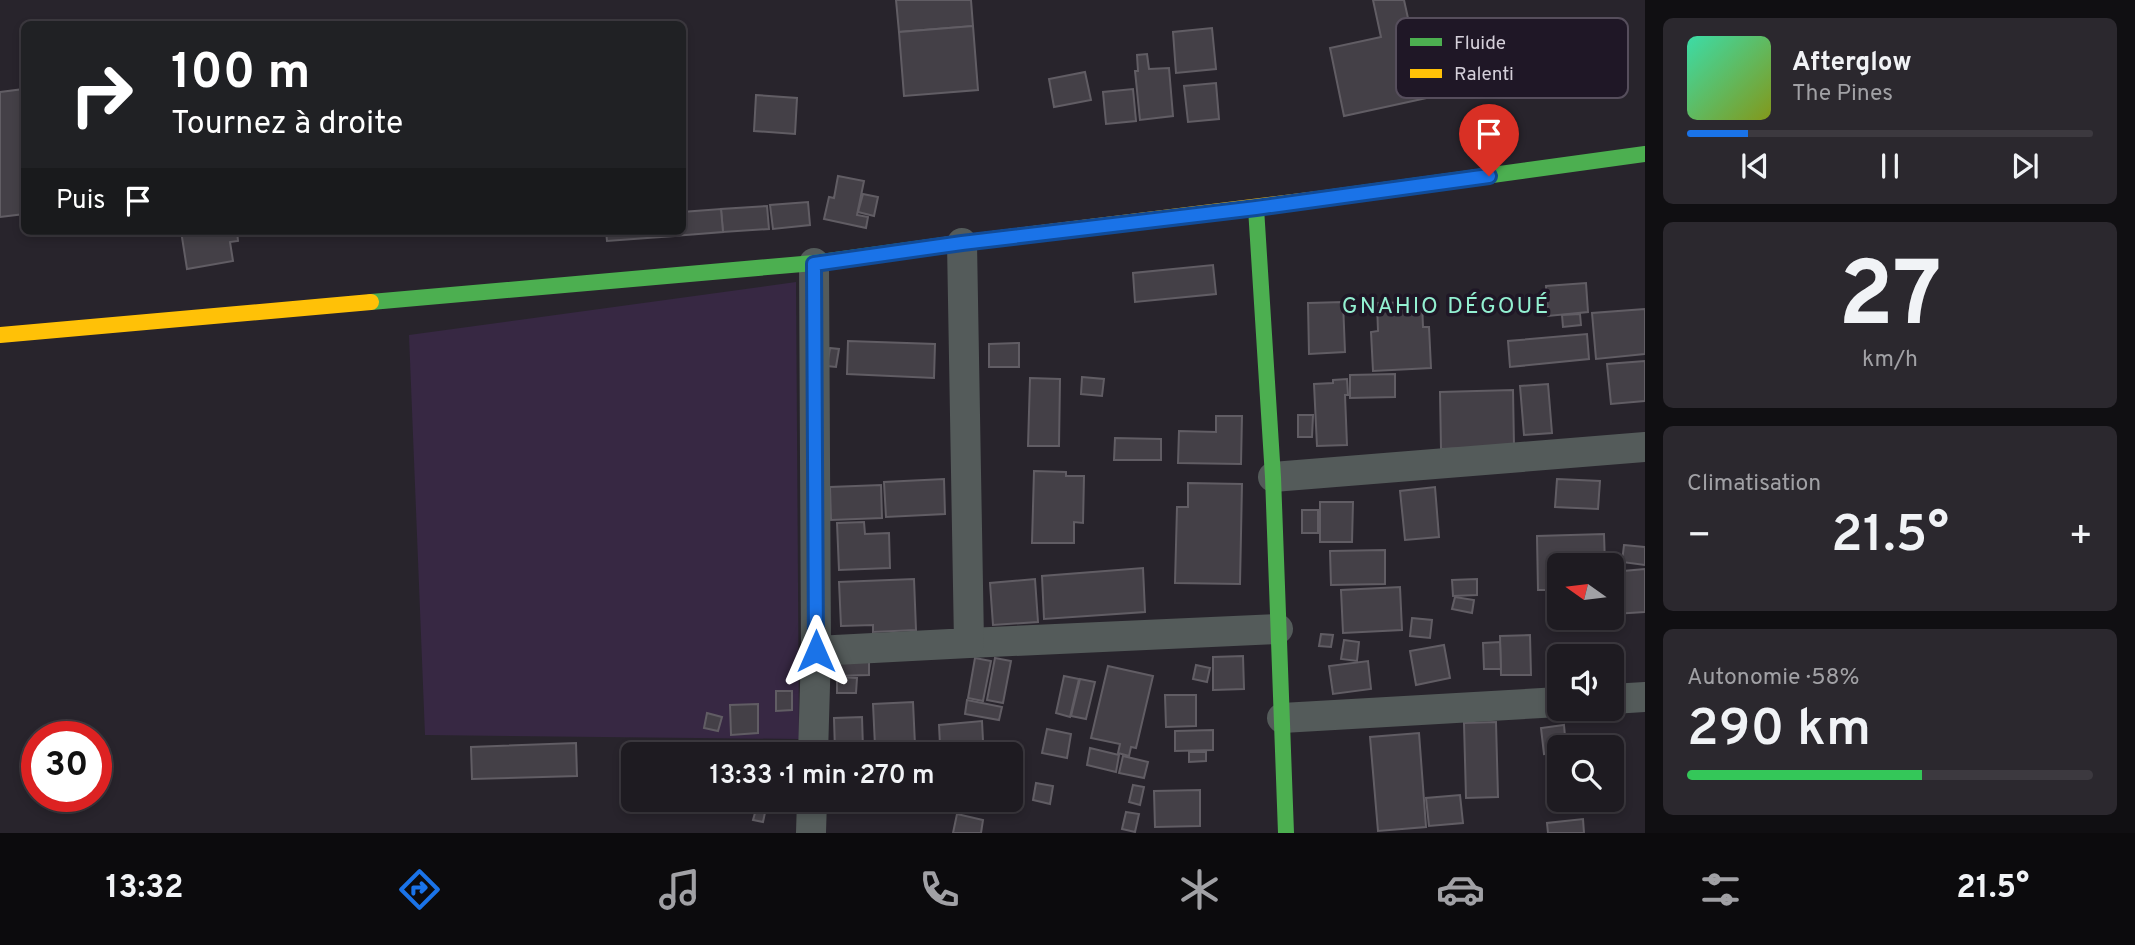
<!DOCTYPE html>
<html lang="fr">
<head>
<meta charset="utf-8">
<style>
	body { margin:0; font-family:Overpass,sans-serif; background:#2b282e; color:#f1f3f6; height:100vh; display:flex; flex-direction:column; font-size:26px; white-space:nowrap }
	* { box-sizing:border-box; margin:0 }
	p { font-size:23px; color:#a1a1a5 }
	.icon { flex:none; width:38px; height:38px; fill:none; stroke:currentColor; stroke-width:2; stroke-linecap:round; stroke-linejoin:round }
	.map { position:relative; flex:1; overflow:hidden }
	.details { display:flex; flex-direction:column; gap:18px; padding:18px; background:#100f12; width:490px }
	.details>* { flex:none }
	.hud { position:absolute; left:21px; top:21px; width:665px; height:214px; border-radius:10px; box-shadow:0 4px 10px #0003,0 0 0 2px #3c393f; background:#202124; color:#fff; overflow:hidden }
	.needle { width:46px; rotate:284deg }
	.controls { position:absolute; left:1547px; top:553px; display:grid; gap:14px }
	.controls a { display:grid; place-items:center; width:77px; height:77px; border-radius:10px; background:#1e1b21; box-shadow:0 4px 10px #0003,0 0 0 2px #3c393f; font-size:35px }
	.speed { position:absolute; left:21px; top:721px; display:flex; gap:14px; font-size:35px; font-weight:700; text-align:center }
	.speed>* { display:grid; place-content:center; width:91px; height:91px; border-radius:50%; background:#1e1b21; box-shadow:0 4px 10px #0003,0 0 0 2px #3c393f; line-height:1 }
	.speed .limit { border:10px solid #d22; background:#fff; color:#111 }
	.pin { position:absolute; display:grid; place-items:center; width:60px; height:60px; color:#fff; margin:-72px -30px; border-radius:50% 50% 50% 0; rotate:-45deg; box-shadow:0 0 7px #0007 }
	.pin .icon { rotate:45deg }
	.me { position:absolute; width:77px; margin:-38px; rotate:0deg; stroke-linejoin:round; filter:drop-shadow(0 0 5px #0008) }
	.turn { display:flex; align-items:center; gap:24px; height:147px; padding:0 35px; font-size:32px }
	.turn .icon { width:91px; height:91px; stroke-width:2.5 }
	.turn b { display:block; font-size:49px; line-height:60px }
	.then { display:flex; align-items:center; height:66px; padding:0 35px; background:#0003; gap:14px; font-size:26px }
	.big { font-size:52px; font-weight:600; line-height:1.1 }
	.details .card { flex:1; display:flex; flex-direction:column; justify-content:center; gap:10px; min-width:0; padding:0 24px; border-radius:10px; background:#2b282e }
	.details .dial { align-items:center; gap:0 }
	.dial b { font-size:91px; line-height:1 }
	.song { display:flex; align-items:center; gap:21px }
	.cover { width:84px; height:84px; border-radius:10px; background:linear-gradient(135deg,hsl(160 70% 55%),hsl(70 70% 35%)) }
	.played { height:7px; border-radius:4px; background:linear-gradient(90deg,#1a73e8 15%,#3c393f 15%) }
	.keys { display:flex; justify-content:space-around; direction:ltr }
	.heat { display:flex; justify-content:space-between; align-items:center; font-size:38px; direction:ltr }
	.charge { height:10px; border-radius:5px; background:linear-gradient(90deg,#34c759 58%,#3c393f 0) }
	.trip { position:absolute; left:621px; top:742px; width:402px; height:70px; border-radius:10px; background:#1e1b21; box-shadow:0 4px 10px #0003,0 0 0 2px #3c393f; font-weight:600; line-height:70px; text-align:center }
	.tabs { display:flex; height:112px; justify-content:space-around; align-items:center; background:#0c0b0d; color:#a1a1a5 }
	.tabs .icon { width:49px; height:49px }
	.tabs .selected { color:#1a73e8 }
	.tabs b { font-size:32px; color:#f1f3f6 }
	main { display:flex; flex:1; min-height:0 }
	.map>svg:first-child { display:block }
	.green { fill:#372843 }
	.building { fill:#444047; stroke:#615d64; stroke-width:2 }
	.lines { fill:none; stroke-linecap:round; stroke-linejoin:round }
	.street { stroke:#545b5a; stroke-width:30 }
	.fast { stroke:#4caf50; stroke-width:16 }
	.slow { stroke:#ffc107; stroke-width:16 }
	.route-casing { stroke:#114b97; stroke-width:18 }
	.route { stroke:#1a73e8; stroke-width:12 }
	.labels { text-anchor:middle; stroke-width:7; stroke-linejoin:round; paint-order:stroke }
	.quarter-label { font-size:23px; letter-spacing:2px; fill:#93f0d1; stroke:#1f1726 }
	.key { fill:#1f1726; stroke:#564e5c; stroke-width:2 }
	.key-label { font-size:19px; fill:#d5d0da }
</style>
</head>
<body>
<main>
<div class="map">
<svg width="1645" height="833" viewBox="0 0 1645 833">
	<rect width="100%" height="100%" fill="#28242c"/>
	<!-- green -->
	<path class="green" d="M796,282L799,739L425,735L409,335Z"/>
	<!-- building -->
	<g class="building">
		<path d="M896,0H971L973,26L899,32Z"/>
		<path d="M1373,0H1404L1415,50L1419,49L1416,30L1454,21L1468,89L1344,116L1330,48L1381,37Z"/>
		<path d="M973,26L978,90L904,96L899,32Z"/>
		<path d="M1212,28L1216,69L1176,73L1173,32Z"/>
		<path d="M1147,54L1149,69L1169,68L1173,116L1140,120L1135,71H1138L1137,55Z"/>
		<path d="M1085,72L1091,100L1054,107L1049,79Z"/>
		<path d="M1216,83L1219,119L1188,122L1184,86Z"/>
		<path d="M24,89V214L0,217V92Z"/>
		<path d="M1133,89L1136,121L1106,124L1103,92Z"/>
		<path d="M756,95L797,98L795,134L754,131Z"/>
		<path d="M838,176L864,181L857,215L868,217L866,228L824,219L829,197L834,198Z"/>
		<path d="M863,194L878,197L874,216L858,212Z"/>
		<path d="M808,202L810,225L773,229L770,205Z"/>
		<path d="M767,206L769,229L723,232L721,209Z"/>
		<path d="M721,209L723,232L674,236L673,231H682V212Z"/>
		<path d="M181,231H237L238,241L230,242L233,261L187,269Z"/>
		<path d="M606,231H673L674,236L607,241Z"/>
		<path d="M1213,265L1216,294L1135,302L1133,273Z"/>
		<path d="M1586,283L1588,312L1548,316L1546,286Z"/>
		<path d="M1343,302L1345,352L1309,354L1308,303Z"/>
		<path d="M1422,302L1423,327H1429L1431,368L1373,371L1371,332L1378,331L1377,303Z"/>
		<path d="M1645,309V354L1596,359L1592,313Z"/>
		<path d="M1580,314L1581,325L1563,327L1562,315Z"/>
		<path d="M1587,334L1589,359L1510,367L1508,341Z"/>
		<path d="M848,341L935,344L934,378L847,374Z"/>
		<path d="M1019,343V367H989V344Z"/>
		<path d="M830,348L839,349L836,367L827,366Z"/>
		<path d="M1645,361V401L1611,404L1607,364Z"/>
		<path d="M1395,374V397L1350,398V375Z"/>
		<path d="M1082,377L1104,379L1102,396L1081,394Z"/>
		<path d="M1030,378L1060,379L1059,446H1028Z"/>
		<path d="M1347,379L1348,395H1345L1347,445L1317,446L1314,384L1333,383V380Z"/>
		<path d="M1548,384L1552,433L1524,435L1520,386Z"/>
		<path d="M1513,390L1514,447L1441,449L1440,392Z"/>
		<path d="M1298,415H1313L1312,437H1298Z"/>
		<path d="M1216,416H1242L1241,464L1178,463L1179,431L1216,432Z"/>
		<path d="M1115,438L1161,439V460H1114Z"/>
		<path d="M1034,471L1066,472V476H1084L1083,523L1074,522V543H1032Z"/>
		<path d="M944,479L945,514L886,517L884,482Z"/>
		<path d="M1557,479L1600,481L1598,509L1555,507Z"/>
		<path d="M1188,483L1242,484L1240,584L1175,583L1177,507H1188Z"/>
		<path d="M881,485L882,518L831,520L830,487Z"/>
		<path d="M1435,487L1439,537L1405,540L1400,491Z"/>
		<path d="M1320,502H1353L1352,542H1320Z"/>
		<rect x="1302" y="510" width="16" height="23"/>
		<path d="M864,522L865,534L889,533L890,568L839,570L837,523Z"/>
		<path d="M1604,534L1605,565H1559V590H1538L1537,536Z"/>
		<path d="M1624,545L1645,547V565L1622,562Z"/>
		<path d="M1385,550V584L1331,585L1330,551Z"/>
		<path d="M1143,568L1145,612L1044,619L1042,576Z"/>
		<path d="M1645,569V612L1614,614L1612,572Z"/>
		<path d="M914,579L916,630L873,632V625L841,626L839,582Z"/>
		<path d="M1035,579L1038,622L993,625L990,583Z"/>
		<path d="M1477,579V595L1453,596L1452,580Z"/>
		<path d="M1400,587L1402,630L1343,633L1341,590Z"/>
		<path d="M1455,597L1474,600L1472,613L1452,609Z"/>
		<path d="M1412,618L1432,620L1430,638L1410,636Z"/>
		<path d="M1321,634L1333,635L1331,647L1319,646Z"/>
		<path d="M1530,635L1531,675H1501L1500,636Z"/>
		<path d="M1344,640L1359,642L1357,661L1341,659Z"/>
		<path d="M1500,642L1501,669H1484L1483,643Z"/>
		<path d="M1444,645L1450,678L1416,685L1410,651Z"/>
		<path d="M1243,656L1244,689L1213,690V657Z"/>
		<path d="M975,658L991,661L983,701L968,698Z"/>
		<path d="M995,658L1011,661L1003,703L987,700Z"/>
		<path d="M869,659V675L834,676L833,660Z"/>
		<path d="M1368,661L1371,689L1333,694L1329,666Z"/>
		<path d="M1196,665L1210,668L1207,682L1193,679Z"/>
		<path d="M1108,666L1153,676L1136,748L1131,747L1129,756L1118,753L1120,744L1091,738Z"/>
		<path d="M1064,676L1079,679L1070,717L1056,713Z"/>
		<path d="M837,677L857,678L856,693H837Z"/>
		<path d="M1080,679L1095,682L1086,719L1071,716Z"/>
		<path d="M776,691H792V710L776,711Z"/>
		<path d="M1165,695H1196V726L1166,727Z"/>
		<path d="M967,700L1002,707L999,720L965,714Z"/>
		<path d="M913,702L915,745L875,746L873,704Z"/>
		<path d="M758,704V733L731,735L730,705Z"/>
		<path d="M707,713L722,717L718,731L704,728Z"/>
		<path d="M862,717L863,749L835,751L834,718Z"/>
		<path d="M982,721L983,741L940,745L939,725Z"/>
		<path d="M1496,722L1498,797L1466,798L1464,723Z"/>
		<path d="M1564,725L1566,747H1559V752L1544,754L1541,728Z"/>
		<path d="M1047,729L1071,734L1067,758L1042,753Z"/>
		<path d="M1213,730V750L1175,751V731Z"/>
		<path d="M1419,733L1426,827L1378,831L1370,737Z"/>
		<path d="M576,743L577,776L472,779L471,747Z"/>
		<path d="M1090,748L1119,755L1116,772L1087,765Z"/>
		<path d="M914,749V754H883V752Z"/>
		<path d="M963,750L988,754H963Z"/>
		<path d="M1189,752H1206V761L1189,762Z"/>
		<path d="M1123,756L1148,762L1144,778L1119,773Z"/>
		<path d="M1036,783L1053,786L1050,804L1033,800Z"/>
		<path d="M1133,785L1144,787L1140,805L1129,802Z"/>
		<path d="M1200,790V826L1155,827L1154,791Z"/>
		<path d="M1460,795L1463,823L1429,826L1426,798Z"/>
		<path d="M751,800H781L779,810L750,803Z"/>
		<path d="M990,800H1006L1004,808L989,804Z"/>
		<path d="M757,806L766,808L763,822L753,820Z"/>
		<path d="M1126,812L1139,814L1135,832L1122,829Z"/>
		<path d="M957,814L983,820L981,833H953Z"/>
		<path d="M1583,819L1584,833H1548L1547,823Z"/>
	</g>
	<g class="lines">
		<!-- street -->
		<g class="street">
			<path d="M1273,477L1645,447"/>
			<path d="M969,643L1278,629"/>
			<path d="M816,651L969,643L962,243"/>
			<path d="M1612,699L1645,697"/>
			<path d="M1282,718L1559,702"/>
			<path d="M813,754L816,651L814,263"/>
			<path d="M811,833L812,800"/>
		</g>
		<!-- fast -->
		<g class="fast">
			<path d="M1318,199L1645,154"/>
			<path d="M1256,208L1273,477L1286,833"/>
			<path d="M371,302L814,263L944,245"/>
		</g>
		<!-- slow -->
		<g class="slow">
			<path d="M944,245L1318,199"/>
			<path d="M0,335L371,302"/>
		</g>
	</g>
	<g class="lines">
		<!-- route casing -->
		<g class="route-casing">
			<path id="route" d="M816,651L814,264L962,243L1256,208L1489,176"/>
		</g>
		<!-- route -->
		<use href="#route" class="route"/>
	</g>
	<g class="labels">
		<!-- quarter labels -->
		<g class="quarter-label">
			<text x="1446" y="313">GNAHIO DÉGOUÉ</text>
		</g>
	</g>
	<!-- legend -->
	<rect x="1396" y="18" width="232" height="80" rx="10" class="key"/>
	<rect x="1410" y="38" width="32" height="8" fill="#4caf50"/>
	<rect x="1410" y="69" width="32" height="9" fill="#ffc107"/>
	<g class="key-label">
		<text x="1454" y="49">Fluide</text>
		<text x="1454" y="80">Ralenti</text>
	</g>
</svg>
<div class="controls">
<a><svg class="needle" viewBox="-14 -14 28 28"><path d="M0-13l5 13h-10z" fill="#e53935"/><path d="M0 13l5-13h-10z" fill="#a1a1a5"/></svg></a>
<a><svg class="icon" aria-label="sound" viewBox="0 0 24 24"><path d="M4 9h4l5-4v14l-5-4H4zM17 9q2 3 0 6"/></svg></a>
<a><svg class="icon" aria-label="search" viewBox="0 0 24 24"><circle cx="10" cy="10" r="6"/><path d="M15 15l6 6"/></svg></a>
</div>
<div class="speed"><div class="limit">30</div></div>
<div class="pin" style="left:1489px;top:176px;background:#d93025"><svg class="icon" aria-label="arrive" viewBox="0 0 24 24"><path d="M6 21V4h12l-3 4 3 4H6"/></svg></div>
<svg class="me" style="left:816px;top:651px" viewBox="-20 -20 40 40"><path d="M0-17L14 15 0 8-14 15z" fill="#1a73e8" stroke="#fff" stroke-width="4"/></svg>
<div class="trip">13:33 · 1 min · 270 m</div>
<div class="hud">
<div class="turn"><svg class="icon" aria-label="right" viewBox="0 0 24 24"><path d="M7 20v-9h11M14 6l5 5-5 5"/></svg><div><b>100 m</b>Tournez à droite</div></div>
<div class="then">Puis<svg class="icon" aria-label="arrive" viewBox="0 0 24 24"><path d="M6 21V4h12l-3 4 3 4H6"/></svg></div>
</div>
</div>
<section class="details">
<div class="card">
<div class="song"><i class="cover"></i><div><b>Afterglow</b><p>The Pines</p></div></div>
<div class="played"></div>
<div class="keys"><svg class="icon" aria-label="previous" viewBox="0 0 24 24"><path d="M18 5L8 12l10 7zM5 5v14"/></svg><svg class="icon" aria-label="pause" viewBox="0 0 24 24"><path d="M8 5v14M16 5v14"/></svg><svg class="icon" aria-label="next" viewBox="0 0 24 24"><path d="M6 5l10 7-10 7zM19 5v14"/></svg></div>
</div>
<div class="card dial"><b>27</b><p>km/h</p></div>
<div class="card"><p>Climatisation</p>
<div class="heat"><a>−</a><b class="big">21.5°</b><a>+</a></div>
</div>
<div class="card"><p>Autonomie · 58%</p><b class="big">290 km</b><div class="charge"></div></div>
</section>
</main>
<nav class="tabs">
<b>13:32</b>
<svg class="icon selected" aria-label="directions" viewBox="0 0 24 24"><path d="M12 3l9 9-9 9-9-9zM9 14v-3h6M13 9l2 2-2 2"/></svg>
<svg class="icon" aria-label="music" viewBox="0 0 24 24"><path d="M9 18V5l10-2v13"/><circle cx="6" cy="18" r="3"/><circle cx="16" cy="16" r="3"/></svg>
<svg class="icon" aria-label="phone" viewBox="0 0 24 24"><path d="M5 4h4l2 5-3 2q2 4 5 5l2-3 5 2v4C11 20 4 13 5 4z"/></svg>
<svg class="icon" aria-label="climate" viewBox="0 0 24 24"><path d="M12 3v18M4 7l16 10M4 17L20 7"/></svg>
<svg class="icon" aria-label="car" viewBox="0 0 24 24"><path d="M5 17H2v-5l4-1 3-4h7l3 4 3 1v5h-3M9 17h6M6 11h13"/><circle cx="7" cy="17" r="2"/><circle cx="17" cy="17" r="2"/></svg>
<svg class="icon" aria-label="filters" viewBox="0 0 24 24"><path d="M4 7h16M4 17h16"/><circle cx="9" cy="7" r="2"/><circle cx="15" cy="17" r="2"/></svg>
<b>21.5°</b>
</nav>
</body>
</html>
